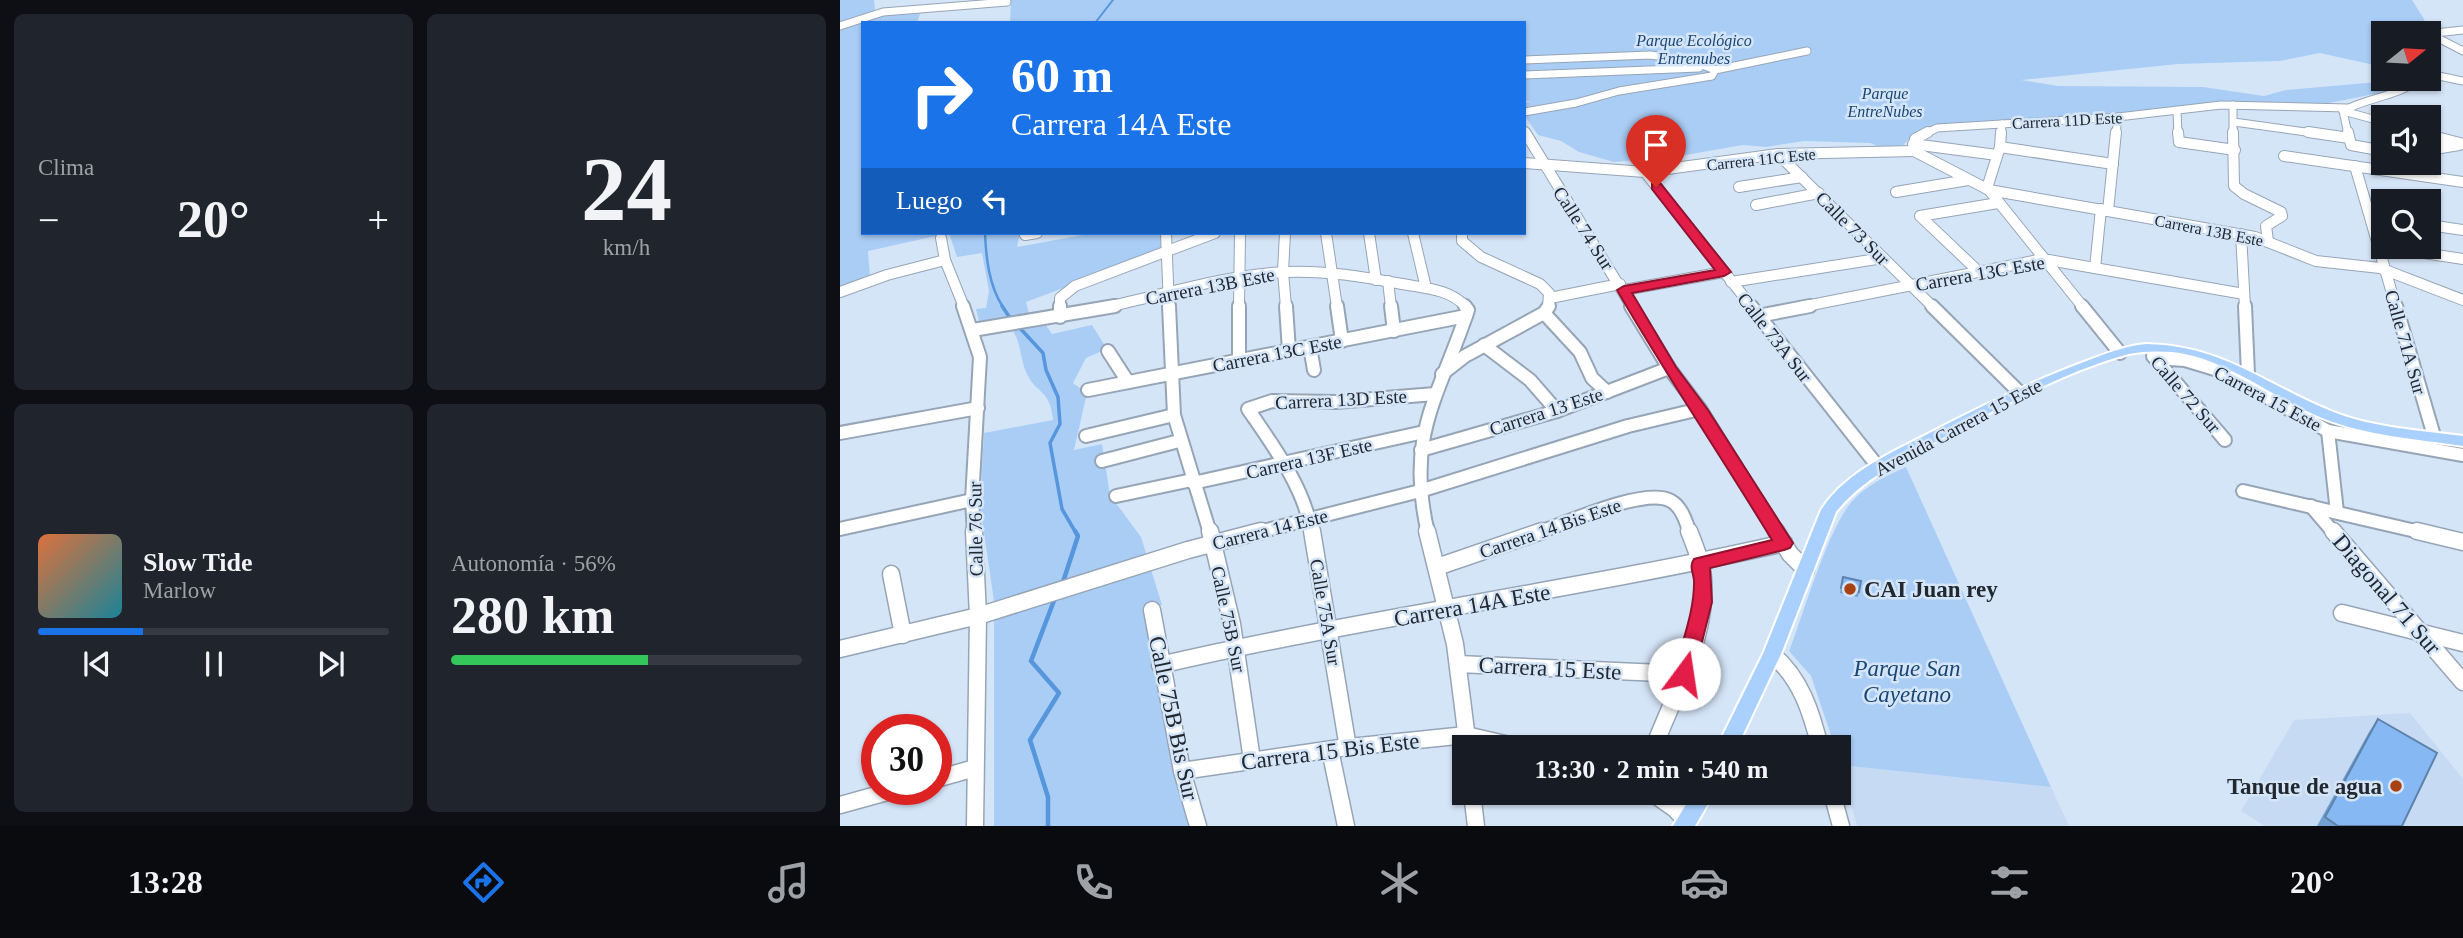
<!DOCTYPE html>
<html lang="es">
<head>
<meta charset="utf-8">
<style>
	body { margin:0; font-family:"Times New Roman",serif; background:#20242c; color:#f1f3f6; height:100vh; display:flex; flex-direction:column; font-size:26px; white-space:nowrap }
	* { box-sizing:border-box; margin:0 }
	p { font-size:23px; color:#9ea1a6 }
	.icon { flex:none; width:38px; height:38px; fill:none; stroke:currentColor; stroke-width:2; stroke-linecap:round; stroke-linejoin:round }
	.map { position:relative; flex:1; overflow:hidden }
	.details { display:flex; flex-direction:column; gap:14px; padding:14px; background:#0d0f14; width:840px }
	.details>* { flex:none }
	.top-card { position:absolute; left:21px; top:21px; width:665px; height:214px; border-radius:0px; box-shadow:0 2px 5px #0004; background:#1a73e8; color:#fff; overflow:hidden }
	.needle { width:46px; rotate:72deg }
	.tools { position:absolute; left:1531px; top:21px; display:grid; gap:14px }
	.tools a { display:grid; place-items:center; width:70px; height:70px; border-radius:0px; background:#171b24; box-shadow:0 2px 5px #0004; font-size:35px }
	.speed { position:absolute; left:21px; top:714px; display:flex; gap:14px; font-size:35px; font-weight:700; text-align:center }
	.speed>* { display:grid; place-content:center; width:91px; height:91px; border-radius:50%; background:#171b24; box-shadow:0 2px 5px #0004; line-height:1 }
	.speed .limit { border:10px solid #d22; background:#fff; color:#111 }
	.pin { position:absolute; display:grid; place-items:center; width:60px; height:60px; color:#fff; margin:-72px -30px; border-radius:50% 50% 50% 0; rotate:-45deg; box-shadow:0 0 7px #0007 }
	.pin .icon { rotate:45deg }
	.me { position:absolute; width:77px; margin:-38px; rotate:14deg; stroke-linejoin:round; filter:drop-shadow(0 0 5px #0008) }
	.turn { display:flex; align-items:center; gap:24px; height:147px; padding:0 35px; font-size:32px }
	.turn .icon { width:91px; height:91px; stroke-width:2.5 }
	.turn b { display:block; font-size:49px; line-height:60px }
	.then { display:flex; align-items:center; height:66px; padding:0 35px; background:#0003; gap:14px; font-size:26px }
	.big { font-size:52px; font-weight:700; line-height:1.1 }
	.details .card { flex:1; display:flex; flex-direction:column; justify-content:center; gap:10px; min-width:0; padding:0 24px; border-radius:10px; background:#20242c }
	.details .dial { align-items:center; gap:0 }
	.dial b { font-size:91px; line-height:1 }
	.song { display:flex; align-items:center; gap:21px }
	.cover { width:84px; height:84px; border-radius:10px; background:linear-gradient(135deg,hsl(20 70% 55%),hsl(190 70% 35%)) }
	.played { height:7px; border-radius:4px; background:linear-gradient(90deg,#1a73e8 30%,#363941 30%) }
	.keys { display:flex; justify-content:space-around; direction:ltr }
	.heat { display:flex; justify-content:space-between; align-items:center; font-size:38px; direction:ltr }
	.charge { height:10px; border-radius:5px; background:linear-gradient(90deg,#34c759 56%,#363941 0) }
	.details .tiles { flex:1; display:grid; gap:14px; grid-template-columns:repeat(2,1fr) }
	.trip { position:absolute; left:612px; top:735px; width:399px; height:70px; border-radius:0px; background:#171b24; box-shadow:0 2px 5px #0004; font-weight:700; line-height:70px; text-align:center }
	.dock { display:flex; height:112px; justify-content:space-around; align-items:center; background:#090b0e; color:#9ea1a6 }
	.dock .icon { width:49px; height:49px }
	.dock .current { color:#1a73e8 }
	.dock b { font-size:32px; color:#f1f3f6 }
	main { display:flex; flex:1; min-height:0 }
	.map>svg:first-child { display:block }
	.built { fill:#c6daf3 }
	.green { fill:#aacdf6 }
	.lines { fill:none; stroke-linecap:round; stroke-linejoin:round }
	.stream-far3 { stroke:#5696dc; stroke-width:2 }
	.stream-far2 { stroke:#5696dc; stroke-width:2.5 }
	.stream-far1 { stroke:#5696dc; stroke-width:3.5 }
	.stream { stroke:#5696dc; stroke-width:4.5 }
	.minor-far3-casing { stroke:#96a5b6; stroke-width:9 }
	.minor-far2-casing { stroke:#96a5b6; stroke-width:12 }
	.minor-far1-casing { stroke:#96a5b6; stroke-width:16 }
	.minor-casing { stroke:#96a5b6; stroke-width:19 }
	.major-casing { stroke:#fff; stroke-width:4 }
	.minor-far3 { stroke:#fff; stroke-width:7 }
	.minor-far2 { stroke:#fff; stroke-width:10 }
	.minor-far1 { stroke:#fff; stroke-width:12 }
	.minor { stroke:#fff; stroke-width:16 }
	.major { fill:#aad1fe; fill-rule:evenodd }
	.wall { fill:#739fd1 }
	.building { fill:#86b9f3; stroke:#5e82aa; stroke-width:2 }
	.route { fill:#e11d48; stroke:#92132f; stroke-width:2 }
	.poi-dot { fill:#a74312; stroke:#d5e5f8; stroke-width:2.5 }
	.labels { text-anchor:middle; stroke-width:5; stroke-linejoin:round; paint-order:stroke }
	.far-park-label { font-size:16px; font-style:italic; fill:#194574; stroke:#d5e5f8 }
	.far-street-label { font-size:16px; fill:#22282f; stroke:#d5e5f8 }
	.street-label { font-size:19px; fill:#22282f; stroke:#d5e5f8 }
	.near-poi-label { font-size:23px; font-weight:bold; fill:#22282f; stroke:#d5e5f8; text-anchor:start }
	.near-street-label { font-size:23px; fill:#22282f; stroke:#d5e5f8 }
	.near-park-label { font-size:23px; font-style:italic; fill:#194574; stroke:#d5e5f8 }
</style>
</head>
<body>
<main>
<section class="details">
<div class="tiles">
<div class="card"><p>Clima</p>
<div class="heat"><a>−</a><b class="big">20°</b><a>+</a></div>
</div>
<div class="card dial"><b>24</b><p>km/h</p></div>
<div class="card">
<div class="song"><i class="cover"></i><div><b>Slow Tide</b><p>Marlow</p></div></div>
<div class="played"></div>
<div class="keys"><svg class="icon" aria-label="previous" viewBox="0 0 24 24"><path d="M18 5L8 12l10 7zM5 5v14"/></svg><svg class="icon" aria-label="pause" viewBox="0 0 24 24"><path d="M8 5v14M16 5v14"/></svg><svg class="icon" aria-label="next" viewBox="0 0 24 24"><path d="M6 5l10 7-10 7zM19 5v14"/></svg></div>
</div>
<div class="card"><p>Autonomía · 56%</p><b class="big">280 km</b><div class="charge"></div></div>
</div>
</section>
<div class="map">
<svg width="1623" height="826" viewBox="0 0 1623 826">
	<rect width="100%" height="100%" fill="#d5e5f8"/>
	<!-- built -->
	<g class="built">
		<path d="M1570,713L1623,779V826H1425L1401,811L1454,720Z"/>
		<path d="M1000,765L1211,787L1229,826H1017Z"/>
	</g>
	<!-- green -->
	<g class="green">
		<path d="M0,0H34L35,10L0,23Z"/>
		<path d="M171,0H1572L1584,19L1587,33H1544L1543,67L1480,53L1440,61L1338,64L1181,80L1218,86L1363,87L1424,96L1446,90L1572,79L1560,89L1489,103L1335,109L1114,124L1072,136L1063,145L1041,147L1030,143L964,141L926,147L903,145L840,156L774,162L739,152L721,141L698,135L684,115V103L691,101H684V23H170Z"/>
		<path d="M81,11L77,23H23V233H180L177,247L254,233H321L323,251L186,302L190,318L200,316L212,334L252,325L267,349L246,358L233,383L247,393L234,450L262,444L270,495L301,537L322,605L306,610L343,804L350,826H154V601L140,506L144,433L213,420C210,388 196,395 186,372C178,352 182,335 164,322L140,325L136,309L146,308L149,291L142,253L117,257L109,233L28,251L30,276L0,287V30L42,16Z"/>
		<path d="M1066,467L1211,787L1000,765L999,747H995L971,676L949,651C964,613 989,524 1015,498C1029,484 1048,475 1066,467Z"/>
	</g>
	<g class="lines">
		<!-- stream-far3 -->
		<path class="stream-far3" d="M255,23L273,0"/>
		<!-- stream-far2 -->
		<path class="stream-far2" d="M145,233C146,258 149,286 163,307"/>
		<!-- stream-far1 -->
		<g class="stream-far1">
			<path d="M162,306L172,321"/>
			<path d="M178,326L203,353L206,370L218,397L220,424L210,443L222,509L236,533"/>
		</g>
		<!-- stream -->
		<g class="stream">
			<path d="M223,582L238,536L235,531"/>
			<path d="M208,826V797L190,740L219,693L191,661L215,598"/>
		</g>
		<!-- minor-far3 casing -->
		<g class="minor-far3-casing">
			<g id="minor-far3">
				<path d="M0,26L43,12L167,2"/>
				<path d="M1595,33L1594,36L1623,51"/>
				<path d="M1595,33L1623,30"/>
				<path d="M684,60L810,55L852,61L875,70L967,51"/>
				<path d="M1589,74L1623,81"/>
				<path d="M684,75L859,68"/>
				<path d="M1393,105V134"/>
				<path d="M1337,111L1338,134"/>
				<path d="M1503,111C1528,97 1557,97 1580,79"/>
				<path d="M1503,111L1508,134"/>
				<path d="M1503,111L1544,122"/>
				<path d="M684,112L736,103L779,91L872,76L875,70"/>
				<path d="M1394,122L1480,134"/>
				<path d="M684,130L686,134"/>
				<path d="M1085,134L1097,128L1278,117L1381,105L1507,108"/>
				<path d="M1161,134L1162,124"/>
				<path d="M1276,134L1278,117"/>
			</g>
		</g>
		<!-- minor-far2 casing -->
		<g class="minor-far2-casing">
			<g id="minor-far2">
				<path d="M685,132L792,307"/>
				<path d="M1338,132L1339,142L1395,150"/>
				<path d="M1393,132L1394,186L1404,194L1441,212L1442,216L1426,226L1428,241"/>
				<path d="M1468,132L1509,138"/>
				<path d="M1508,132L1511,145L1544,151"/>
				<path d="M1589,135L1623,144"/>
				<path d="M1073,144L1157,155"/>
				<path d="M1160,147L1273,164"/>
				<path d="M1589,150L1619,145"/>
				<path d="M1074,151L1149,190L1415,237L1476,261L1540,268L1623,300"/>
				<path d="M1074,151L1075,139L1088,132"/>
				<path d="M938,154L1093,307"/>
				<path d="M1444,156L1623,182"/>
				<path d="M684,163L805,172L938,154L1074,151"/>
				<path d="M1515,166L1556,307"/>
				<path d="M805,172L912,307"/>
				<path d="M899,187L962,177"/>
				<path d="M1147,188L1160,147L1161,132"/>
				<path d="M1149,190L1243,307"/>
				<path d="M1056,192L1128,180"/>
				<path d="M916,205L979,193"/>
				<path d="M1268,211L1276,132"/>
				<path d="M1530,216L1544,218"/>
				<path d="M1589,225L1623,230"/>
				<path d="M326,233L329,307"/>
				<path d="M445,233L443,272L446,307"/>
				<path d="M486,233L497,307"/>
				<path d="M529,233L536,280"/>
				<path d="M573,233L586,288"/>
				<path d="M622,233V241L641,257L700,284L709,293L708,307"/>
				<path d="M1401,234L1405,307"/>
				<path d="M185,235L197,233"/>
				<path d="M101,238L105,260L124,307"/>
				<path d="M1538,246L1623,259"/>
				<path d="M1255,268L1261,209"/>
				<path d="M1139,272L1080,216L1158,203"/>
				<path d="M548,281L551,307"/>
				<path d="M891,282L1043,258"/>
				<path d="M784,290L884,272"/>
				<path d="M0,292L47,275L105,260"/>
				<path d="M710,298L780,284"/>
				<path d="M220,307V298L235,286L375,233"/>
				<path d="M267,307C326,294 385,275 445,272C485,270 524,277 562,284C584,288 611,289 626,307"/>
				<path d="M399,307L400,233"/>
				<path d="M961,307L1203,259L1404,294"/>
			</g>
		</g>
		<!-- minor-far1 casing -->
		<g class="minor-far1-casing">
			<g id="minor-far1">
				<path d="M123,306L140,357L132,500L134,533"/>
				<path d="M220,306V317"/>
				<path d="M329,306L334,415L370,533"/>
				<path d="M446,306L449,351"/>
				<path d="M497,306L502,341"/>
				<path d="M551,306L554,331"/>
				<path d="M791,306L829,368L860,409L937,533"/>
				<path d="M911,306L1039,468"/>
				<path d="M1092,306L1178,391"/>
				<path d="M1242,306L1280,353"/>
				<path d="M1405,306L1408,374"/>
				<path d="M1556,306L1594,436"/>
				<path d="M704,313L740,352L752,378L767,392"/>
				<path d="M918,316L970,306"/>
				<path d="M133,330L275,306"/>
				<path d="M644,345L690,380L717,411"/>
				<path d="M470,347L474,370"/>
				<path d="M268,351L288,382"/>
				<path d="M1313,356L1385,440"/>
				<path d="M1315,358L1345,360L1378,370L1488,431L1623,455"/>
				<path d="M399,360V306"/>
				<path d="M602,374L625,356L704,313L709,306"/>
				<path d="M248,390L626,316"/>
				<path d="M1488,431L1497,512"/>
				<path d="M0,433L138,408"/>
				<path d="M246,436L334,415"/>
				<path d="M581,450L717,411L829,368"/>
				<path d="M262,461L339,441"/>
				<path d="M353,483L584,432"/>
				<path d="M1403,491L1584,533"/>
				<path d="M276,496L352,480"/>
				<path d="M1471,506L1494,533"/>
				<path d="M0,529L132,500"/>
				<path d="M415,533L580,491L788,426L860,409"/>
				<path d="M472,533C464,487 434,447 408,409L432,401L496,402L595,394"/>
				<path d="M588,533C565,435 599,397 628,310L625,306"/>
				<path d="M697,533C724,524 806,486 831,501C842,507 846,522 850,533"/>
			</g>
		</g>
		<!-- minor casing -->
		<g class="minor-casing">
			<g id="minor">
				<path d="M134,531L138,616L135,826"/>
				<path d="M370,531L392,624L412,760"/>
				<path d="M472,531L508,748"/>
				<path d="M587,531L615,644L628,747"/>
				<path d="M936,531L950,554L966,570"/>
				<path d="M1493,531L1623,682"/>
				<path d="M1577,531L1623,542"/>
				<path d="M597,567L702,531"/>
				<path d="M51,574L63,635"/>
				<path d="M312,610L342,771L358,826"/>
				<path d="M1502,613L1623,643"/>
				<path d="M0,649L138,616L348,550L421,531"/>
				<path d="M932,654C961,679 971,711 980,747"/>
				<path d="M618,664L844,674"/>
				<path d="M320,665C527,617 737,590 944,543"/>
				<path d="M814,747C834,695 868,635 863,578C861,561 855,546 849,531"/>
				<path d="M490,750L506,826"/>
				<path d="M342,771L500,748L626,735L678,747"/>
				<path d="M96,779L135,768"/>
				<path d="M632,793L636,826"/>
				<path d="M812,793L835,809L847,822"/>
				<path d="M992,793L1001,826"/>
				<path d="M0,805L58,789"/>
			</g>
		</g>
		<!-- major casing -->
		<g class="major-casing">
			<g id="major">
				<path d="M1306,344C1382,345 1424,384 1491,411C1532,428 1579,430 1623,436V446C1576,439 1527,436 1482,418C1432,398 1387,358 1332,352C1318,351 1302,351 1289,354C1229,370 1168,403 1114,432C1072,455 1027,474 996,512L941,654L897,747H877L923,654L981,510C1008,468 1061,449 1103,426C1150,402 1195,380 1244,362C1265,354 1284,346 1306,344Z"/>
				<path d="M853,793H874L855,826H833Z"/>
			</g>
		</g>
		<!-- minor-far3 -->
		<use href="#minor-far3" class="minor-far3"/>
		<!-- minor-far2 -->
		<use href="#minor-far2" class="minor-far2"/>
		<!-- minor-far1 -->
		<use href="#minor-far1" class="minor-far1"/>
		<!-- minor -->
		<use href="#minor" class="minor"/>
		<!-- major -->
		<use href="#major" class="major"/>
	</g>
	<!-- wall -->
	<g class="wall">
		<path d="M1003,577L1021,581L1018,597L1000,593Z"/>
		<path d="M1538,719L1562,826H1477L1529,732Z"/>
	</g>
	<!-- building -->
	<g class="building">
		<path d="M1003,577L1021,581L1019,592L1001,588Z"/>
		<path d="M1538,719L1597,753L1562,826H1498L1485,817Z"/>
	</g>
	<!-- route -->
	<path class="route" d="M812,184H821L891,272L884,276L792,293L836,367L868,410L953,543L950,548L944,550L870,568L872,602L854,674L851,680L844,682L837,680L834,674C841,644 855,611 854,580C853,572 849,566 854,559L932,540C881,456 826,375 777,290L784,286L875,270L812,189Z"/>
	<!-- markers -->
	<g class="poi-dot">
		<circle cx="1010" cy="589" r="7"/>
		<circle cx="1556" cy="786" r="7"/>
	</g>
	<g class="labels">
		<!-- far-park labels -->
		<g class="far-park-label">
			<text x="854" y="46">Parque Ecológico<tspan x="854" dy="18">Entrenubes</tspan></text>
			<text x="1045" y="99">Parque<tspan x="1045" dy="18">EntreNubes</tspan></text>
		</g>
		<!-- far-street labels -->
		<g class="far-street-label">
			<text transform="translate(1227 120) rotate(-3)" y="6">Carrera 11D Este</text>
			<text transform="translate(921 159) rotate(-6)" y="6">Carrera 11C Este</text>
			<text transform="translate(1369 230) rotate(11)" y="6">Carrera 13B Este</text>
		</g>
		<!-- street labels -->
		<g class="street-label">
			<text transform="translate(744 228) rotate(57)" y="7">Calle 74 Sur</text>
			<text transform="translate(1013 228) rotate(45)" y="7">Calle 73 Sur</text>
			<text transform="translate(1140 273) rotate(-10)" y="7">Carrera 13C Este</text>
			<text transform="translate(370 286) rotate(-11)" y="7">Carrera 13B Este</text>
			<text transform="translate(935 337) rotate(52)" y="7">Calle 73A Sur</text>
			<text transform="translate(1566 342) rotate(74)" y="7">Calle 71A Sur</text>
			<text transform="translate(437 353) rotate(-11)" y="7">Carrera 13C Este</text>
			<text transform="translate(1346 394) rotate(49)" y="7">Calle 72 Sur</text>
			<text transform="translate(1428 398) rotate(28)" y="7">Carrera 15 Este</text>
			<text transform="translate(501 399) rotate(-3)" y="7">Carrera 13D Este</text>
			<text transform="translate(706 411) rotate(-18)" y="7">Carrera 13 Este</text>
			<text transform="translate(1118 427) rotate(-28)" y="7">Avenida Carrera 15 Este</text>
			<text transform="translate(469 458) rotate(-13)" y="7">Carrera 13F Este</text>
			<text transform="translate(710 528) rotate(-19)" y="7">Carrera 14 Bis Este</text>
			<text transform="translate(135 529) rotate(-91)" y="7">Calle 76 Sur</text>
			<text transform="translate(430 529) rotate(-14)" y="7">Carrera 14 Este</text>
			<text transform="translate(486 612) rotate(80)" y="7">Calle 75A Sur</text>
			<text transform="translate(389 619) rotate(78)" y="7">Calle 75B Sur</text>
		</g>
		<!-- near-poi labels -->
		<g class="near-poi-label">
			<text x="1024" y="597">CAI Juan rey</text>
			<text x="1542" y="794" text-anchor="end">Tanque de agua</text>
		</g>
		<!-- near-street labels -->
		<g class="near-street-label">
			<text transform="translate(1547 594) rotate(49)" y="8">Diagonal 71 Sur</text>
			<text transform="translate(632 605) rotate(-10)" y="8">Carrera 14A Este</text>
			<text transform="translate(710 668) rotate(3)" y="8">Carrera 15 Este</text>
			<text transform="translate(334 718) rotate(78)" y="8">Calle 75B Bis Sur</text>
			<text transform="translate(490 751) rotate(-7)" y="8">Carrera 15 Bis Este</text>
		</g>
		<!-- near-park labels -->
		<g class="near-park-label">
			<text x="1067" y="676">Parque San<tspan x="1067" dy="26">Cayetano</tspan></text>
		</g>
	</g>
</svg>
<div class="tools">
<a><svg class="needle" viewBox="-14 -14 28 28"><path d="M0-13l5 13h-10z" fill="#e53935"/><path d="M0 13l5-13h-10z" fill="#9ea1a6"/></svg></a>
<a><svg class="icon" aria-label="sound" viewBox="0 0 24 24"><path d="M4 9h4l5-4v14l-5-4H4zM17 9q2 3 0 6"/></svg></a>
<a><svg class="icon" aria-label="search" viewBox="0 0 24 24"><circle cx="10" cy="10" r="6"/><path d="M15 15l6 6"/></svg></a>
</div>
<div class="speed"><div class="limit">30</div></div>
<div class="pin" style="left:816px;top:187px;background:#d93025"><svg class="icon" aria-label="arrive" viewBox="0 0 24 24"><path d="M6 21V4h12l-3 4 3 4H6"/></svg></div>
<svg class="me" style="left:844px;top:674px" viewBox="-20 -20 40 40"><circle r="19" fill="#fff"/><path d="M0-13L10 11 0 6-10 11z" fill="#e11d48"/></svg>
<div class="trip">13:30 · 2 min · 540 m</div>
<div class="top-card">
<div class="turn"><svg class="icon" aria-label="right" viewBox="0 0 24 24"><path d="M7 20v-9h11M14 6l5 5-5 5"/></svg><div><b>60 m</b>Carrera 14A Este</div></div>
<div class="then">Luego<svg class="icon" aria-label="left" viewBox="0 0 24 24"><path d="M17 20v-9H6M10 6l-5 5 5 5"/></svg></div>
</div>
</div>
</main>
<nav class="dock">
<b>13:28</b>
<svg class="icon current" aria-label="directions" viewBox="0 0 24 24"><path d="M12 3l9 9-9 9-9-9zM9 14v-3h6M13 9l2 2-2 2"/></svg>
<svg class="icon" aria-label="music" viewBox="0 0 24 24"><path d="M9 18V5l10-2v13"/><circle cx="6" cy="18" r="3"/><circle cx="16" cy="16" r="3"/></svg>
<svg class="icon" aria-label="phone" viewBox="0 0 24 24"><path d="M5 4h4l2 5-3 2q2 4 5 5l2-3 5 2v4C11 20 4 13 5 4z"/></svg>
<svg class="icon" aria-label="climate" viewBox="0 0 24 24"><path d="M12 3v18M4 7l16 10M4 17L20 7"/></svg>
<svg class="icon" aria-label="car" viewBox="0 0 24 24"><path d="M5 17H2v-5l4-1 3-4h7l3 4 3 1v5h-3M9 17h6M6 11h13"/><circle cx="7" cy="17" r="2"/><circle cx="17" cy="17" r="2"/></svg>
<svg class="icon" aria-label="filters" viewBox="0 0 24 24"><path d="M4 7h16M4 17h16"/><circle cx="9" cy="7" r="2"/><circle cx="15" cy="17" r="2"/></svg>
<b>20°</b>
</nav>
</body>
</html>
